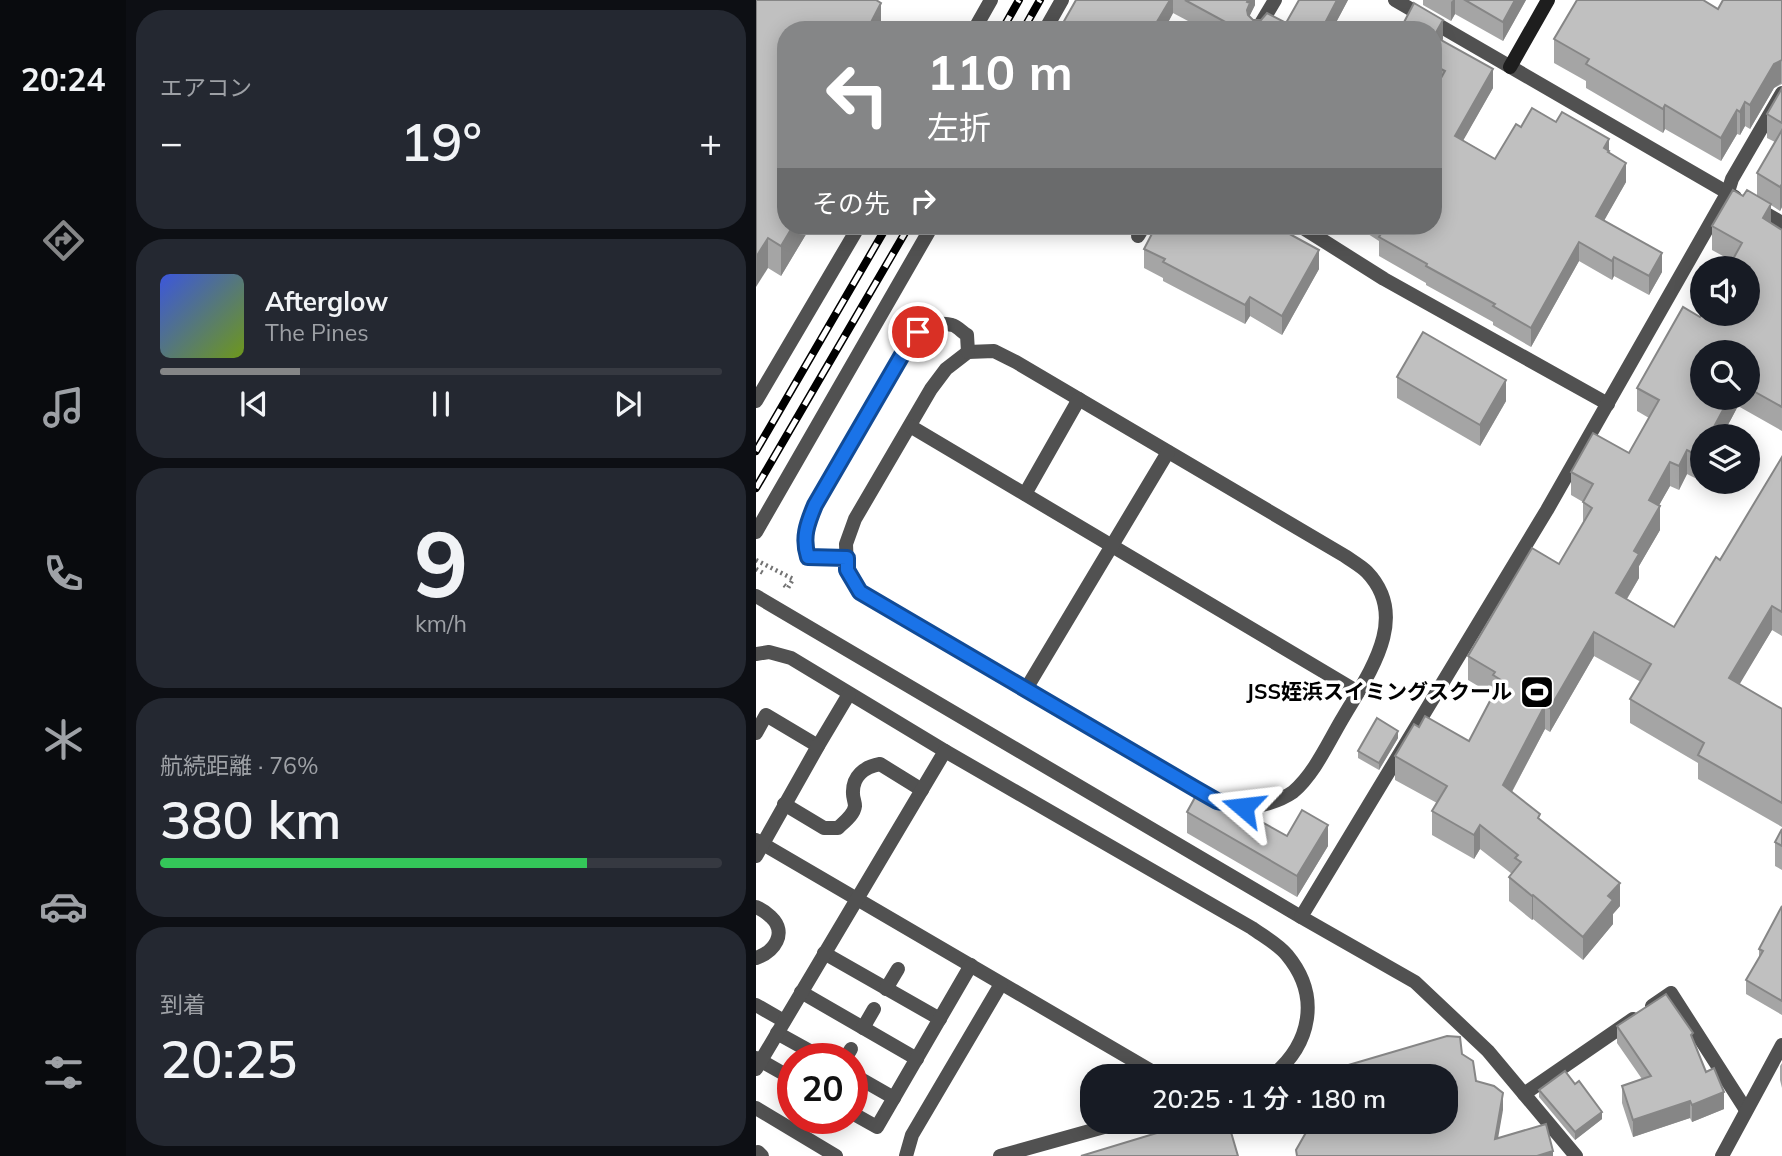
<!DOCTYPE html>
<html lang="ja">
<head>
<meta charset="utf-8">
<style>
	body { margin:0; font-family:Mulish,"Noto Sans JP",sans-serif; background:#242831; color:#f1f3f6; height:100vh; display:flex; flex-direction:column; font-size:26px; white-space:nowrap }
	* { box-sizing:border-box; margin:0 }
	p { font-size:23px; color:#9ea1a6 }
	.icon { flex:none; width:38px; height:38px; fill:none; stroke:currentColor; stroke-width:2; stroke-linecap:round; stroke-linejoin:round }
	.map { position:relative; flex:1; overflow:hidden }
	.panel { display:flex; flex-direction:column; gap:10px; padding:10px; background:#0d0f14; width:630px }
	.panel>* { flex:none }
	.guide { position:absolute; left:21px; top:21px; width:665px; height:214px; border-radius:28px; box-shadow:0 4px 18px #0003; background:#858687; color:#fff; overflow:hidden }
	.tools { position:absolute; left:934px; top:256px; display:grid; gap:14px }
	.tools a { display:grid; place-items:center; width:70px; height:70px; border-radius:50%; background:#171b24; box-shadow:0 4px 18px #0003; font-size:35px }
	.speed { position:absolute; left:21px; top:1043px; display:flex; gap:14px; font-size:35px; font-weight:700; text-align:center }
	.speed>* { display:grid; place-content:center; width:91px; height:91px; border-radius:50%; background:#171b24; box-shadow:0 4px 18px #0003; line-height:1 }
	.speed .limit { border:10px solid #d22; background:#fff; color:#111 }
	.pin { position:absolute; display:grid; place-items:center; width:60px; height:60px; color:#fff; margin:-30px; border:4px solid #fff; border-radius:50%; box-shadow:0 2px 7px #0007 }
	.me { position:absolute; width:77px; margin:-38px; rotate:287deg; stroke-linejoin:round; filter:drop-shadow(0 0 5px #0008) }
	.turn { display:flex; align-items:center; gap:24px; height:147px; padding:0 35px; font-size:32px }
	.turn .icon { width:91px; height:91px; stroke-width:2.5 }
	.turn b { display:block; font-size:49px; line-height:60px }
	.then { display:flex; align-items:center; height:66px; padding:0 35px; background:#0003; gap:14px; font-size:26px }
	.big { font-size:52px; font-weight:600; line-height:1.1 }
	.panel .widget { flex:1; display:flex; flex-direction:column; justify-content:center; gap:10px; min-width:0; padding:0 24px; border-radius:28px; background:#242831 }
	.panel .dial { align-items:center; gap:0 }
	.dial b { font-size:91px; line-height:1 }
	.song { display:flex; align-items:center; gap:21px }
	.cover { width:84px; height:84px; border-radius:10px; background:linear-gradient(135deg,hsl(230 70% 55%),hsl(80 70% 35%)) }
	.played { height:7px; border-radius:4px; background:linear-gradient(90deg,#858687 25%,#363941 25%) }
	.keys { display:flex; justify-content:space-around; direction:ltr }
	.heat { display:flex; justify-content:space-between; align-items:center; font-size:38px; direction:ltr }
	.charge { height:10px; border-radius:5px; background:linear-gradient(90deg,#34c759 76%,#363941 0) }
	.trip { position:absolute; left:324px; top:1064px; width:378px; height:70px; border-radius:28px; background:#171b24; box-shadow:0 4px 18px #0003; font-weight:600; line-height:70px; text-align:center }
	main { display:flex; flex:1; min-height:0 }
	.menu { display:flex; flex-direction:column; width:126px; justify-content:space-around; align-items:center; background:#090b0e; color:#9ea1a6 }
	.menu .icon { width:49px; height:49px }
	.menu .active { color:#858687 }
	.menu b { font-size:32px; color:#f1f3f6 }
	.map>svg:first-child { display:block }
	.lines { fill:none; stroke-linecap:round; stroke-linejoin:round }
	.path { stroke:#737373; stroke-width:4.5; stroke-dasharray:2 3.5; stroke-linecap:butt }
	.lane { stroke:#515151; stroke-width:14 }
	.street { stroke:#515151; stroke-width:14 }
	.secondary { stroke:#1e1e1e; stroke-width:14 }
	.rail-casing { stroke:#000; stroke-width:8 }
	.rail { stroke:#fff; stroke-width:5; stroke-dasharray:16; stroke-linecap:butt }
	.wall { fill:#a5a5a5; fill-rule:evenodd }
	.shaded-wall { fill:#868686 }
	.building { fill:#c0c0c0; stroke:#868686; stroke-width:2 }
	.route-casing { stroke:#114b97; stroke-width:18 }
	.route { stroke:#1a73e8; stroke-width:12 }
	.labels { text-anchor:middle; stroke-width:7; stroke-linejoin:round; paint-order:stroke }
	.poi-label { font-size:21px; font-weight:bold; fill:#000; stroke:#fff; text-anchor:end }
</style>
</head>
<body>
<main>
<nav class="menu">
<b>20:24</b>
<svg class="icon active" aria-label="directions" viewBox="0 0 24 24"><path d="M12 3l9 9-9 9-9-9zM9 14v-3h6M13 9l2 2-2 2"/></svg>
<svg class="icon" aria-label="music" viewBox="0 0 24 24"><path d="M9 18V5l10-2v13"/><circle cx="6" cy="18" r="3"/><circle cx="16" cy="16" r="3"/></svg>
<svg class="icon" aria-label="phone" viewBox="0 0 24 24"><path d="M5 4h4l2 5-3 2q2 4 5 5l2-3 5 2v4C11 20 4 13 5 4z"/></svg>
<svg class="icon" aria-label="climate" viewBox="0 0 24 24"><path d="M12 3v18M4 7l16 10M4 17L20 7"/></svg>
<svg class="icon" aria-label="car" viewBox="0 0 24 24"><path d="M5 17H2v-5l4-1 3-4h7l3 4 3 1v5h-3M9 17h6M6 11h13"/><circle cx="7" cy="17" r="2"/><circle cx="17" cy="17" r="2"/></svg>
<svg class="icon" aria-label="filters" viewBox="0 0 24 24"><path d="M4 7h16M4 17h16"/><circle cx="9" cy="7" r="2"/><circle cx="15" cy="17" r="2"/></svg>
</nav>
<section class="panel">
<div class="widget"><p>エアコン</p>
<div class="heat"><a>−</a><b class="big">19°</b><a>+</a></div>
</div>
<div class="widget">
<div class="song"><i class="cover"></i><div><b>Afterglow</b><p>The Pines</p></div></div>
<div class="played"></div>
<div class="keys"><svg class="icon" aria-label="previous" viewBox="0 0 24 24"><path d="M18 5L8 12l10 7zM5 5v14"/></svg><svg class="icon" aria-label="pause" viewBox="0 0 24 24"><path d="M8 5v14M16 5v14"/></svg><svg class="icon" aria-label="next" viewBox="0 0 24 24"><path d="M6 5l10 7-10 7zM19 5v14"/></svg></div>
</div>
<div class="widget dial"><b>9</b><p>km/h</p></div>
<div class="widget"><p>航続距離 · 76%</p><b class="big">380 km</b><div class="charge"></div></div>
<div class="widget"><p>到着</p><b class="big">20:25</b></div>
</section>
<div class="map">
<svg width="1026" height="1156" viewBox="0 0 1026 1156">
	<rect width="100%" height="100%" fill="#fff"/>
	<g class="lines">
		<!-- path -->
		<g class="path">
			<path d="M0,560L37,579L32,588L28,585"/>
			<path d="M0,569L9,574"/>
		</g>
		<!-- lane -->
		<g class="lane">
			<path d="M238,351L260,362L589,556C596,561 605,566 611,572C656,619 610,677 585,721C571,745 558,774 537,792C524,801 502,808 486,807C478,807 469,803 461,801L104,591L91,570L90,544L99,519L175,389L190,369L212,352Z"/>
			<path d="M154,426L602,692"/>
			<path d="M269,494L323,399"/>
			<path d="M91,558L52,557C46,538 51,524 59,505L153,343C163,331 179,320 196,325C201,326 206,332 211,335L212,352"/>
			<path d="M0,654L13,652L35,658L189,751L496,928C507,936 522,944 531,955C565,996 555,1044 516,1076"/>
			<path d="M270,689L412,452"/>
			<path d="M0,733L10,715L62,746"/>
			<path d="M28,804L68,828H82C88,822 98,815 99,806C99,802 97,798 97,794C96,776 108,767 124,764L166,790"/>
			<path d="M0,840L404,1076"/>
			<path d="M0,856L62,746L93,694"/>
			<path d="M0,907C5,909 11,913 15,917C32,933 18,952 0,958"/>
			<path d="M68,953L184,1019"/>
			<path d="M130,989L142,969"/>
			<path d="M45,992L161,1059"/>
			<path d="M0,1005L28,1021"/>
			<path d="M107,1028L118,1009"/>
			<path d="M21,1033L68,1059"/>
			<path d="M0,1058L37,1079"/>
			<path d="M89,1059L95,1049"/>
			<path d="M0,1069L189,751"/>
			<path d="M96,1074L138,1098"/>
			<path d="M0,1108L80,1156"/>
			<path d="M96,1113L121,1127L215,965"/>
			<path d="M1,1156L2,1152L6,1156"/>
			<path d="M150,1156L156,1135L245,984"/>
			<path d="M244,1156L366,1122"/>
		</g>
		<!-- street -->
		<g class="street">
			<path d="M639,0L979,197"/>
			<path d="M218,30L235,0"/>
			<path d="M289,30L306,0"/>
			<path d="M501,30L519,0"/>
			<path d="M1000,208L1026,223"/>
			<path d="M544,226L628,279L852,404"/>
			<path d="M382,236L388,226"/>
			<path d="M0,401L103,226"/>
			<path d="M0,532L176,226"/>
			<path d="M0,596L545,917"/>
			<path d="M896,1006L915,993L990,1110"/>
			<path d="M768,1094L877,1019"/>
			<path d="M820,1156L732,1051L659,982L545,917L791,510L972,192L976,179L1026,93"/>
			<path d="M966,1156L1026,1045"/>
		</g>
		<!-- secondary -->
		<path class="secondary" d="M754,67L792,0"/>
		<!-- rail casing -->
		<g class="rail-casing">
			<g id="rail">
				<path d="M246,30L263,0"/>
				<path d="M267,30L284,0"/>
				<path d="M0,451L131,226"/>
				<path d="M0,488L153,226"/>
			</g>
		</g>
		<!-- rail -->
		<use href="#rail" class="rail"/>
	</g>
	<!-- wall -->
	<g class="wall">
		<path d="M0,0L125,30H30V226H55L25,276L12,268Z"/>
		<path d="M320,0H499V5L494,15V17L497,20L530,23L543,0H592L576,30H449L417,13L408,30H303Z"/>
		<path d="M667,0H770L747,41L699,14L695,21L667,5Z"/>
		<path d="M1026,0V84L1018,88L994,129L989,126L984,135L981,134L965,161L909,129L907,133L830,88V81L798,63V39L962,9Z"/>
		<path d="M677,30L687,39L685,41L737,88L707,140L739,159L765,127L853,153L870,182L848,220L906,272L893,295L858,276L856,280L823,261L775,347L737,325V322L670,285V283L623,256V241L612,234V226H677L681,86L677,84Z"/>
		<path d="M1026,88V207L1024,211L1015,205V223L1026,230V431L982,406L966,436H947V459L939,478L931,474L923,490L914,486L903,505L904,530L883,566V578L871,599L918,627L964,560L1026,457V636L1016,630L983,684L1026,709V827L942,779V763L874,723V699L885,682L838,656L794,732L789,729L756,792L784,820L864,906L857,914V924L827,960L777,919L776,920L753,901V877L756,874L724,849L718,859L676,835V811L681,803L639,780V756L663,727L713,741L737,695L712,680V656L803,564L827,524V502L815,495V472L873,453L893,418L881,411V388L944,317L976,261L956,250V226L987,196H1001V173L1019,142L1011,138V114ZM992,352V397H947Z"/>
		<path d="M388,249L563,269L526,335L494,316L489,324L407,281V278L388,268Z"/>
		<path d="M641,377L750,401L724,446L641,398Z"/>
		<path d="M642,738L623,770L602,758V751Z"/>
		<path d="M431,812L483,816L531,836L572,846L541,897L431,833Z"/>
		<path d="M1019,842L1026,846V870L1019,866Z"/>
		<path d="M1026,906V1015L990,994V980L1003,958V949Z"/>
		<path d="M861,1026L937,1039L950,1072L968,1109L936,1122L934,1118L877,1137L866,1103V1086L886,1079L861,1043Z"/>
		<path d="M1026,1063V1088L1024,1080V1066Z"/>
		<path d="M783,1090L846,1119L819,1140L783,1097Z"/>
	</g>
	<!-- shaded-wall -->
	<g class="shaded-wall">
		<path d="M414,0H417V13L408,30H396Z"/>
		<path d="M492,0H499V5L494,15V22L491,29Z"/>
		<path d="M581,0H592L576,30H567V27Z"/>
		<path d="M697,0H699V14L695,21V2Z"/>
		<path d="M759,0H770L747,41V22Z"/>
		<path d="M125,3V30H111Z"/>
		<path d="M687,20V39L678,55V36Z"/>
		<path d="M1025,60V83L1018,88L994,129V105L1018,64Z"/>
		<path d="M737,69V88L699,155V136Z"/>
		<path d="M989,102V126L984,135V112Z"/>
		<path d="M909,105V129L907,133V109Z"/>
		<path d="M981,110V134L965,161V138Z"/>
		<path d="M853,139V170L848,148Z"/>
		<path d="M870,163V182L840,235V216Z"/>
		<path d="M1026,184V207L1024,211V187Z"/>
		<path d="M1015,204V228L1007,218Z"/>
		<path d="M37,226H55L25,276V246Z"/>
		<path d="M12,238V268L0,287V257Z"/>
		<path d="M823,242V261L775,347V328Z"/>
		<path d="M563,250V269L526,335V316Z"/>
		<path d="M906,253V272L893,295V276Z"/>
		<path d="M858,257V276L856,280V261Z"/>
		<path d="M494,297V316L489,324V305Z"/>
		<path d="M750,380V401L724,446V425Z"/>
		<path d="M974,397H982V406L966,436H953Z"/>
		<path d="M947,434V459L939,478V454Z"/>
		<path d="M931,450V474L923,490V466Z"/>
		<path d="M914,462V486L893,523V500Z"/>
		<path d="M904,506V530L883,566V578L860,617V593L878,551Z"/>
		<path d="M1016,606V630L973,702V678Z"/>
		<path d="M838,632V656L794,732V708Z"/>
		<path d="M789,705V729L747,808V785Z"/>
		<path d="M642,731V738L623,770V763Z"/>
		<path d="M572,825V846L541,897V876Z"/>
		<path d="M724,825V849L718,859V835Z"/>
		<path d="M864,883V906L857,914V924L827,960V937L852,896Z"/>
		<path d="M777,895V919L776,920V896Z"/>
		<path d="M968,1092V1109L936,1122V1105Z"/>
		<path d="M747,1093V1110L739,1156V1139Z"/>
		<path d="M934,1101V1118L877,1137V1120Z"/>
		<path d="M846,1112V1119L819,1140V1132Z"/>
		<path d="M523,1122H545L523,1129Z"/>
		<path d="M797,1151V1156H781Z"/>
	</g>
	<!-- building -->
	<g class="building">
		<path d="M0,0H120L125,3L111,30H30V226H37L25,246L12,238L0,257Z"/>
		<path d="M320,0H414L396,30H303Z"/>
		<path d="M429,0H492L491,2L494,3L491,10L492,15L497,20H505L511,13L530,23L543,0H581L567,27L572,30H484Z"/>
		<path d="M709,0H759L747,22Z"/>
		<path d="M821,0H947L962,9L967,0H1026V60L1018,64L994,105L989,102L984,112L981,110L965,138L909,105L907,109L830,64L833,59L798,39Z"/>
		<path d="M658,3L687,20L678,36L737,69L699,136L739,159L760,124L765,127L776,108L800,122L806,112L853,139L848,148L853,151L852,152L870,163L840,216L906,253L893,276L858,257L856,261L823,242L775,328L737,306L739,304L670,266L671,264L623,237L630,226H677V92L689,71L677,65V30H644Z"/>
		<path d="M1026,88V123L1011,114Z"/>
		<path d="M1026,130V184L1024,187L1001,173Z"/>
		<path d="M977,190L987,196L991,190L1015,204L1007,218L1026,230V407L992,388V352H947V397H974L953,436L947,434L939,454L931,450L923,466L914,462L893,500L904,506L878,551L883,554L860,593L918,627L960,557L964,560L1026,457V612L1016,606L973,678L1026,709V803L942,755L948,743L874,699L895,664L838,632L794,708L789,705L747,785L784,814L782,818L864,883L852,896L857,900L827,937L777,895L776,896L753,877L765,862L759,858L762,855L724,825L718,835L676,811L691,786L639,756L658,724L663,727L669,716L713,741L745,680L737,675L739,672L712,656L776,548L803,564L836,508L827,502L837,484L815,472L837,433L873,453L903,400L881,388L927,307L944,317L947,313H992V268H972L986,243L956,226Z"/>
		<path d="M400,226H519L563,250L526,316L494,297L489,305L407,262L409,259L388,249Z"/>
		<path d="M667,332L750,380L724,425L641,377Z"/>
		<path d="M621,718L642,731L623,763L602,751Z"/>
		<path d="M442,792L483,816L486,811L531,836L546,810L572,825L541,876L431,812Z"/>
		<path d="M1026,829V846L1019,842Z"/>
		<path d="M1026,906V1001L990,980L1007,951L1003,949Z"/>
		<path d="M910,994L937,1033L935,1035L950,1072L958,1068L968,1092L936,1105L934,1101L877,1120L866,1086L895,1076L861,1026Z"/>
		<path d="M691,1036L704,1037L706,1054L717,1061L720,1081L738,1086L747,1093L739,1139L790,1124L797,1151L781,1156H541L540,1150L556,1122H690V1076H555Z"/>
		<path d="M809,1071L819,1084L823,1081L846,1112L819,1132L783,1090Z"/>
		<path d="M437,1122H472L482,1156H325Z"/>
	</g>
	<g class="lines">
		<!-- route casing -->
		<g class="route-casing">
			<path id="route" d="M162,332L153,343L59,505C51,524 46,538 52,557L91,558V570L104,592L440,789L461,801L487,807"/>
		</g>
		<!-- route -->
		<use href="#route" class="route"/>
	</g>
	<!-- icons -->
	<defs>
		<g id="stadium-square" transform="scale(1.75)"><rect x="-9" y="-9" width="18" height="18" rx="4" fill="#000" stroke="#fff"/><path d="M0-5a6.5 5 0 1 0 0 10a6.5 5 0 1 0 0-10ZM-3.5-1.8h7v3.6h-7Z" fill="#fff"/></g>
	</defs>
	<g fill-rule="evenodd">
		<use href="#stadium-square" x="781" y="692"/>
	</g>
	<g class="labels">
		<!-- poi labels -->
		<g class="poi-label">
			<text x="756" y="699">JSS姪浜スイミングスクール</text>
		</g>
	</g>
</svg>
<div class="tools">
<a><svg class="icon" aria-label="sound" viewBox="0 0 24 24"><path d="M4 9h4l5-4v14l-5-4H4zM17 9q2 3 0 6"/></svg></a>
<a><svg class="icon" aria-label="search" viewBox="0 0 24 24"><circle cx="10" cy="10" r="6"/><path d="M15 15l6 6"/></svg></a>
<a><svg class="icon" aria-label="layers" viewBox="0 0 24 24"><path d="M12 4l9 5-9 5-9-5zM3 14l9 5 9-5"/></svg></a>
</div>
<div class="speed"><div class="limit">20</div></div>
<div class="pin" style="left:162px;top:332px;background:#d93025"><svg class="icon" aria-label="arrive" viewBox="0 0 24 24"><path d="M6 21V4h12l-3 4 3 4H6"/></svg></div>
<svg class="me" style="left:487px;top:807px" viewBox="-20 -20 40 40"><path d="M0-17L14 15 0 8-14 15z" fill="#1a73e8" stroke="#fff" stroke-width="4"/></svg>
<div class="trip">20:25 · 1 分 · 180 m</div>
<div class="guide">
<div class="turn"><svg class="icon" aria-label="left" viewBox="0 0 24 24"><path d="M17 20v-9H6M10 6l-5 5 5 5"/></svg><div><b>110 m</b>左折</div></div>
<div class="then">その先<svg class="icon" aria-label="right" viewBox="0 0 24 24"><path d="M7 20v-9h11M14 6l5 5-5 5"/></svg></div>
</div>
</div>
</main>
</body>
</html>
